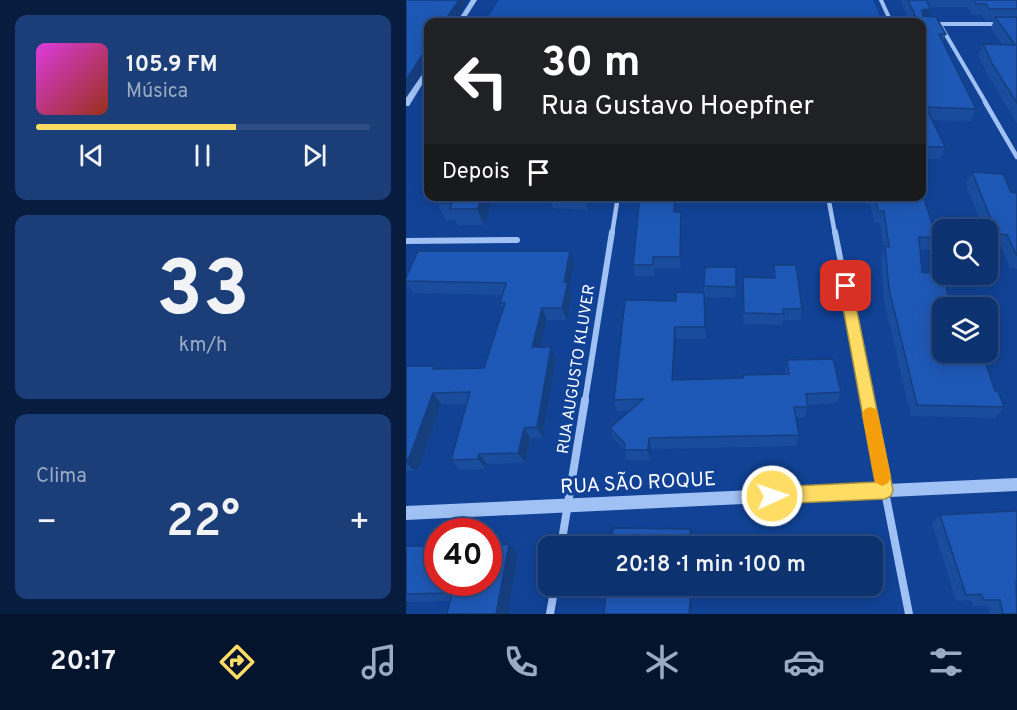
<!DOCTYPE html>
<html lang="pt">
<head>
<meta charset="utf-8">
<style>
	body { margin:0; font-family:Overpass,sans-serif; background:#1b3e78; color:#f1f3f6; height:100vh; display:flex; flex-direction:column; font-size:22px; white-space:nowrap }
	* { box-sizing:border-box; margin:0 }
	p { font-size:20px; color:#9aaac3 }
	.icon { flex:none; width:33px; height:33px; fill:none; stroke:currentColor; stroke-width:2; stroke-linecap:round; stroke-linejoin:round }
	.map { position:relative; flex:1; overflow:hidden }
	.details { display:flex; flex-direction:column; gap:15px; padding:15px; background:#071c3e; width:406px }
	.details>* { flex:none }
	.guide { position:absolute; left:18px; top:18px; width:502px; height:183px; border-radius:12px; box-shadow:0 3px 15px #0003,0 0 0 2px #2d4d83; background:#202124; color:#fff; overflow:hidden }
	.controls { position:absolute; left:526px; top:219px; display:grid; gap:12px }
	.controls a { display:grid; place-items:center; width:66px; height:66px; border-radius:12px; background:#0d3270; box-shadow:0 3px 15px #0003,0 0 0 2px #2d4d83; font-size:30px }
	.speed { position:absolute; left:18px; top:518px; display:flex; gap:12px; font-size:30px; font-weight:700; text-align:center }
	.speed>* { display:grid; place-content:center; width:78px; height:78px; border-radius:50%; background:#0d3270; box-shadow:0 3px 15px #0003,0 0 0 2px #2d4d83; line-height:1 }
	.speed .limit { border:9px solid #d22; background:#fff; color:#111 }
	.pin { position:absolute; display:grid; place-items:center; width:51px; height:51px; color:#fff; margin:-26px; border-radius:12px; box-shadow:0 3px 9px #0006 }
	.me { position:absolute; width:66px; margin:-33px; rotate:87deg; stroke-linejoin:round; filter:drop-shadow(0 0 4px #0008) }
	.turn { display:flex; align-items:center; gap:21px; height:126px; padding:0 18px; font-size:27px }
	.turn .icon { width:78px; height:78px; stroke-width:2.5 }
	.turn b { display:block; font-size:42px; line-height:51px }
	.then { display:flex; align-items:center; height:57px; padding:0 18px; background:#0003; gap:12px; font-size:22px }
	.big { font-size:45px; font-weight:600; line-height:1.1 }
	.details .widget { flex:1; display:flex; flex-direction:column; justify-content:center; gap:9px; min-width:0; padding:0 21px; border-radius:12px; background:#1b3e78 }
	.details .dial { align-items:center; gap:0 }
	.dial b { font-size:78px; line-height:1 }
	.song { display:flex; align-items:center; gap:18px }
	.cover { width:72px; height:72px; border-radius:9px; background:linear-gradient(135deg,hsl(300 70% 55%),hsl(10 70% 35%)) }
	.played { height:6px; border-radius:3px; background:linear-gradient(90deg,#ffdc63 60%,#2d4d83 60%) }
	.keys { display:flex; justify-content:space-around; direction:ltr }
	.heat { display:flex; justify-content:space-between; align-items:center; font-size:33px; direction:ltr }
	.trip { position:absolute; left:132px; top:536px; width:345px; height:60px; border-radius:12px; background:#0d3270; box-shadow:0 3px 15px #0003,0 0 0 2px #2d4d83; font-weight:600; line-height:60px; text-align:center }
	.tabs { display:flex; height:96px; justify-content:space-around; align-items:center; background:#05142d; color:#9aaac3 }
	.tabs .icon { width:42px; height:42px }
	.tabs .active { color:#ffdc63 }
	.tabs b { font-size:27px; color:#f1f3f6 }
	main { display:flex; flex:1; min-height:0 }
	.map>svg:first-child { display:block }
	.green { fill:#1853b1 }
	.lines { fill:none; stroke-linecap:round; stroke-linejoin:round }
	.minor-far3 { stroke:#a0c1f4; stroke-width:4 }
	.minor-far2 { stroke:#a0c1f4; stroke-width:4.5 }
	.minor-far1 { stroke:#a0c1f4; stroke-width:6 }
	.minor { stroke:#a0c1f4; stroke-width:8 }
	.tertiary { fill:#a0c1f4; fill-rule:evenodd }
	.wall { fill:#1a4c9d }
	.shaded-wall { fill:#153e7f }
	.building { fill:#1e58b6; stroke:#153e7f; stroke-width:1.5 }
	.route { fill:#ffdc63; stroke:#a68f40; stroke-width:1.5 }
	.slow { fill:#f59e0b }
	.labels { text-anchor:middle; stroke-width:6; stroke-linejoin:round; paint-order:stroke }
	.street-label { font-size:16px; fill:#fff; stroke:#114296 }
	.near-street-label { font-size:20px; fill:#fff; stroke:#114296 }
</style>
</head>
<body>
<main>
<section class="details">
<div class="widget">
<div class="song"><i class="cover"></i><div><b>105.9 FM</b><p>Música</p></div></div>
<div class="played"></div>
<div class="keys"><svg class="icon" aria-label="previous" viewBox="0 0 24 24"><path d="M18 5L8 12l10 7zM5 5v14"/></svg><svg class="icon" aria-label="pause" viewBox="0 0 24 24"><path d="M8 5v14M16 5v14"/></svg><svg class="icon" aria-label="next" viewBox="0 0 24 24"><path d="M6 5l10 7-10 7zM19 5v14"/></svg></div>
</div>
<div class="widget dial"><b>33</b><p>km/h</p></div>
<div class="widget"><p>Clima</p>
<div class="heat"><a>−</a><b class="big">22°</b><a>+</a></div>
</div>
</section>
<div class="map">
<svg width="611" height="614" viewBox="0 0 611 614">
	<rect width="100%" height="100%" fill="#114296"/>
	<!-- green -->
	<path class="green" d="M93,0H467L474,17L468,20L85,18L83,16Z"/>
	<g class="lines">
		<!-- minor-far3 -->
		<g class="minor-far3">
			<path d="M475,0L485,22"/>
			<path d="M536,28L580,103"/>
		</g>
		<!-- minor-far2 -->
		<g class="minor-far2">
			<path d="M579,102L611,157"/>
			<path d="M422,196L429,234"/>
			<path d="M206,234L212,196"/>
		</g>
		<!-- minor-far1 -->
		<g class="minor-far1">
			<path d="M429,232L462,401"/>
			<path d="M0,241L111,240"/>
			<path d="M179,401L206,232"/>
		</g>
		<!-- minor -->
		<g class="minor">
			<path d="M461,400L503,614"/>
			<path d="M155,546L179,400"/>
			<path d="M144,614L149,585"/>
		</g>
		<!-- tertiary -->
		<g class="tertiary">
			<path d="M65,0H71L57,22H51Z"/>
			<path d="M515,22H611V26H516Z"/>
			<path d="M22,68V75L3,106H0V98L20,69Z"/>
			<path d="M611,478V491L0,520V506Z"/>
		</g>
	</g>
	<!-- wall -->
	<g class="wall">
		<path d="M494,0H611V124L583,77L572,55L577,44H596L585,28L588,20H579L576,15H566L562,7H524L525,9L523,16L540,34L537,42L570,109L565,121L526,120L539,147L534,159H520L517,168H516V22H504Z"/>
		<path d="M566,172L605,192L611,193V269L604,268L595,246H584L582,239V230H578L560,184Z"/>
		<path d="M89,196L78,225H52L49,220H40L31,203Z"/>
		<path d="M186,196L182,210L147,208L143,197Z"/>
		<path d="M234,196H270L269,212H275V268H249L248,276H229L227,265Z"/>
		<path d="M458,196H514L531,238L526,250L514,249L516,272L537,352L589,391L598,407L589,418L505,416L478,301L475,258L478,250L474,223H469L464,205H461Z"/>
		<path d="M168,263L164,287L166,295L161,320H141L134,347H145L150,359L136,438H124L119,463L81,464L80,469L54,470L45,460L61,404H35L13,468L9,471H0V366H28L31,369L78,368L97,310L94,303L96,295L7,293L0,283V278Z"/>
		<path d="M368,265L396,309L394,320H377L376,325L337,324V277H367Z"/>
		<path d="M298,286L330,287L329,298L298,297Z"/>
		<path d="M219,300L299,327L300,339H270L268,380L337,378L379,374L381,360L435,392L431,403L401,405L399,417L390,418L393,435L390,446L245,449L244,460H221L218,450L207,438L204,428L224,411H211L208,400Z"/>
		<path d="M611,511V614H584L582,606H567L565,600L550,601L526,523L534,515Z"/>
		<path d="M0,546L112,554L102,614H41L44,601L3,602L0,614Z"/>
	</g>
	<!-- shaded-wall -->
	<g class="shaded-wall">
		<path d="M53,0H58L59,5L48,22H38Z"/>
		<path d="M525,9L522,20L513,21L516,10Z"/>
		<path d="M22,46V62L0,97V80Z"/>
		<path d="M76,196H89L78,225L71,209Z"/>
		<path d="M180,196H186L182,210L179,199Z"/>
		<path d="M269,196H270L269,223L268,212Z"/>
		<path d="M275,212L276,223L275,268L274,257Z"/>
		<path d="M164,251L168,263L164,287L166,295L161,320L156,308L158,282Z"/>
		<path d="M136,308L141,320L131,359L126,347Z"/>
		<path d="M269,327L270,339L267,391L266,380Z"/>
		<path d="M145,347L150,359L136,438L131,427Z"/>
		<path d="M27,393L35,404L13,468L9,471L0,463V460Z"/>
		<path d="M118,428L124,438L119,463L112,453Z"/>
		<path d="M243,438L245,449L244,460L242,450Z"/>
		<path d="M73,454L81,464L80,469L72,459Z"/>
		<path d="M103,544L112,554L102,614H90Z"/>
		<path d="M285,589L286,597L285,614H283Z"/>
		<path d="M0,601L3,602L0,614Z"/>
	</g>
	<!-- building -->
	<g class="building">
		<path d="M0,0H53L38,22H22V46L0,80Z"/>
		<path d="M502,0H520L525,9L516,10L517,16L530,17L540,34H533L570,109L520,107L539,147H518L521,156H516V22H483H512Z"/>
		<path d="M568,0H611V9H583L580,4H570Z"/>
		<path d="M589,17H611V103L587,65L577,44L609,45Z"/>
		<path d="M291,20L372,22H269V21Z"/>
		<path d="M566,172L597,174L605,192L611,193V256L601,235L591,234Z"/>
		<path d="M35,196H76L71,209H44L46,203H31Z"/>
		<path d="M180,196L179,199L143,197V196Z"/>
		<path d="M234,196H269L268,212H275L274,257H247V265H227Z"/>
		<path d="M469,196H514V199H518L531,238L513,237L516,272L538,274L544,308H537V352H576L589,391H592L598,407L511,405L483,289L479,246L483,247L478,211H472Z"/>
		<path d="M12,251H164L158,282H162L156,308H136L126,347H145L131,427L118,428L112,453L73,454L72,459L45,460L64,392L27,393L3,458L0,460V366H28L27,369L78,368L99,303H94L100,283L0,281V278Z"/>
		<path d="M368,265H390L396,309H377L378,314L338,313L337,277L369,278Z"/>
		<path d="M299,267H330V287L298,286Z"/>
		<path d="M270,292L298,293L299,327H269L266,380L337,378V375L383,374L381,360L427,359L435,392L400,394L402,407H388L393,435L243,438L242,450H218L219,444L204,428L237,399L208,400L219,300L270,301Z"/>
		<path d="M607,511H611V581H610L611,614H597L594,600H578L575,594L560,595L534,515Z"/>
		<path d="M207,528L284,529V546H205Z"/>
		<path d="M103,544L90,614H41L46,593L0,594V546H32V582H82V545Z"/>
		<path d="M201,585H282V589H285L283,614H198Z"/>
	</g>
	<!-- route -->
	<path class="route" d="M440,282L446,286L487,490L485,496L479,499L366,504L359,502L357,496L359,489L366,487L469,482L433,286Z"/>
	<!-- slow -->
	<path class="slow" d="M464,407L470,409L472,414L485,477L482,483L476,486L470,483L468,477L456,414L459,409Z"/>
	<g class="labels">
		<!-- street labels -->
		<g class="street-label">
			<text transform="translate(169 369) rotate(-81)" y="6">RUA AUGUSTO KLUVER</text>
		</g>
		<!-- near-street labels -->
		<g class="near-street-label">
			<text transform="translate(232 482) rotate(-3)" y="7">RUA SÃO ROQUE</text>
		</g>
	</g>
</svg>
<div class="controls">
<a><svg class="icon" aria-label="search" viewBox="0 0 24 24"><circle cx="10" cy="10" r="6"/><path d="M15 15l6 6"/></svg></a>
<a><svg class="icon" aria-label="layers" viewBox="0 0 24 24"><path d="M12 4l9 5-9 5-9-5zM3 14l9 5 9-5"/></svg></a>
</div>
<div class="speed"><div class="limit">40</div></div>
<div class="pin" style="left:440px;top:286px;background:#d93025"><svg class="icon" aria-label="arrive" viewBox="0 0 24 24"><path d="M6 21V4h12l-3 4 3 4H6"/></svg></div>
<svg class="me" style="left:366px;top:496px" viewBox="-20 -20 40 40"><circle r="17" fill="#ffdc63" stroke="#fff" stroke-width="3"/><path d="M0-11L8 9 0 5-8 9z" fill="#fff"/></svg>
<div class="trip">20:18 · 1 min · 100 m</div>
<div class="guide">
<div class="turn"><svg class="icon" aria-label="left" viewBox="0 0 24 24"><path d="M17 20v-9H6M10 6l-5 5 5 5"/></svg><div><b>30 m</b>Rua Gustavo Hoepfner</div></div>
<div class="then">Depois<svg class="icon" aria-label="arrive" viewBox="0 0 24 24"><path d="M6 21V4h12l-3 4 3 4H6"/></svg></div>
</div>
</div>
</main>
<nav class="tabs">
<b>20:17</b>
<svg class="icon active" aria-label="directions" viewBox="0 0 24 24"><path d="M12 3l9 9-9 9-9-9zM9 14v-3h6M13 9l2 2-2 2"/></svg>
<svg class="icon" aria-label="music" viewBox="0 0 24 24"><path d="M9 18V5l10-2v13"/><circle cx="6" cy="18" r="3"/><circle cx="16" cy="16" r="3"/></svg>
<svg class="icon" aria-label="phone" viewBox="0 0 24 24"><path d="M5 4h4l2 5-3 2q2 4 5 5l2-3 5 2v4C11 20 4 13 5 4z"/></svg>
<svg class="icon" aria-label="climate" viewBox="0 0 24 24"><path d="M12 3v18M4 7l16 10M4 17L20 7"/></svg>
<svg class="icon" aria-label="car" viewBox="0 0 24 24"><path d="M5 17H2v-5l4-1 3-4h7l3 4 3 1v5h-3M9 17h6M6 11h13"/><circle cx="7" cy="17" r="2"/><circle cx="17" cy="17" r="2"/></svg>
<svg class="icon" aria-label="filters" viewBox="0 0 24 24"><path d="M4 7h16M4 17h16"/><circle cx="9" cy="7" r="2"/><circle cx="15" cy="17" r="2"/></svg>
</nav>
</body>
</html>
